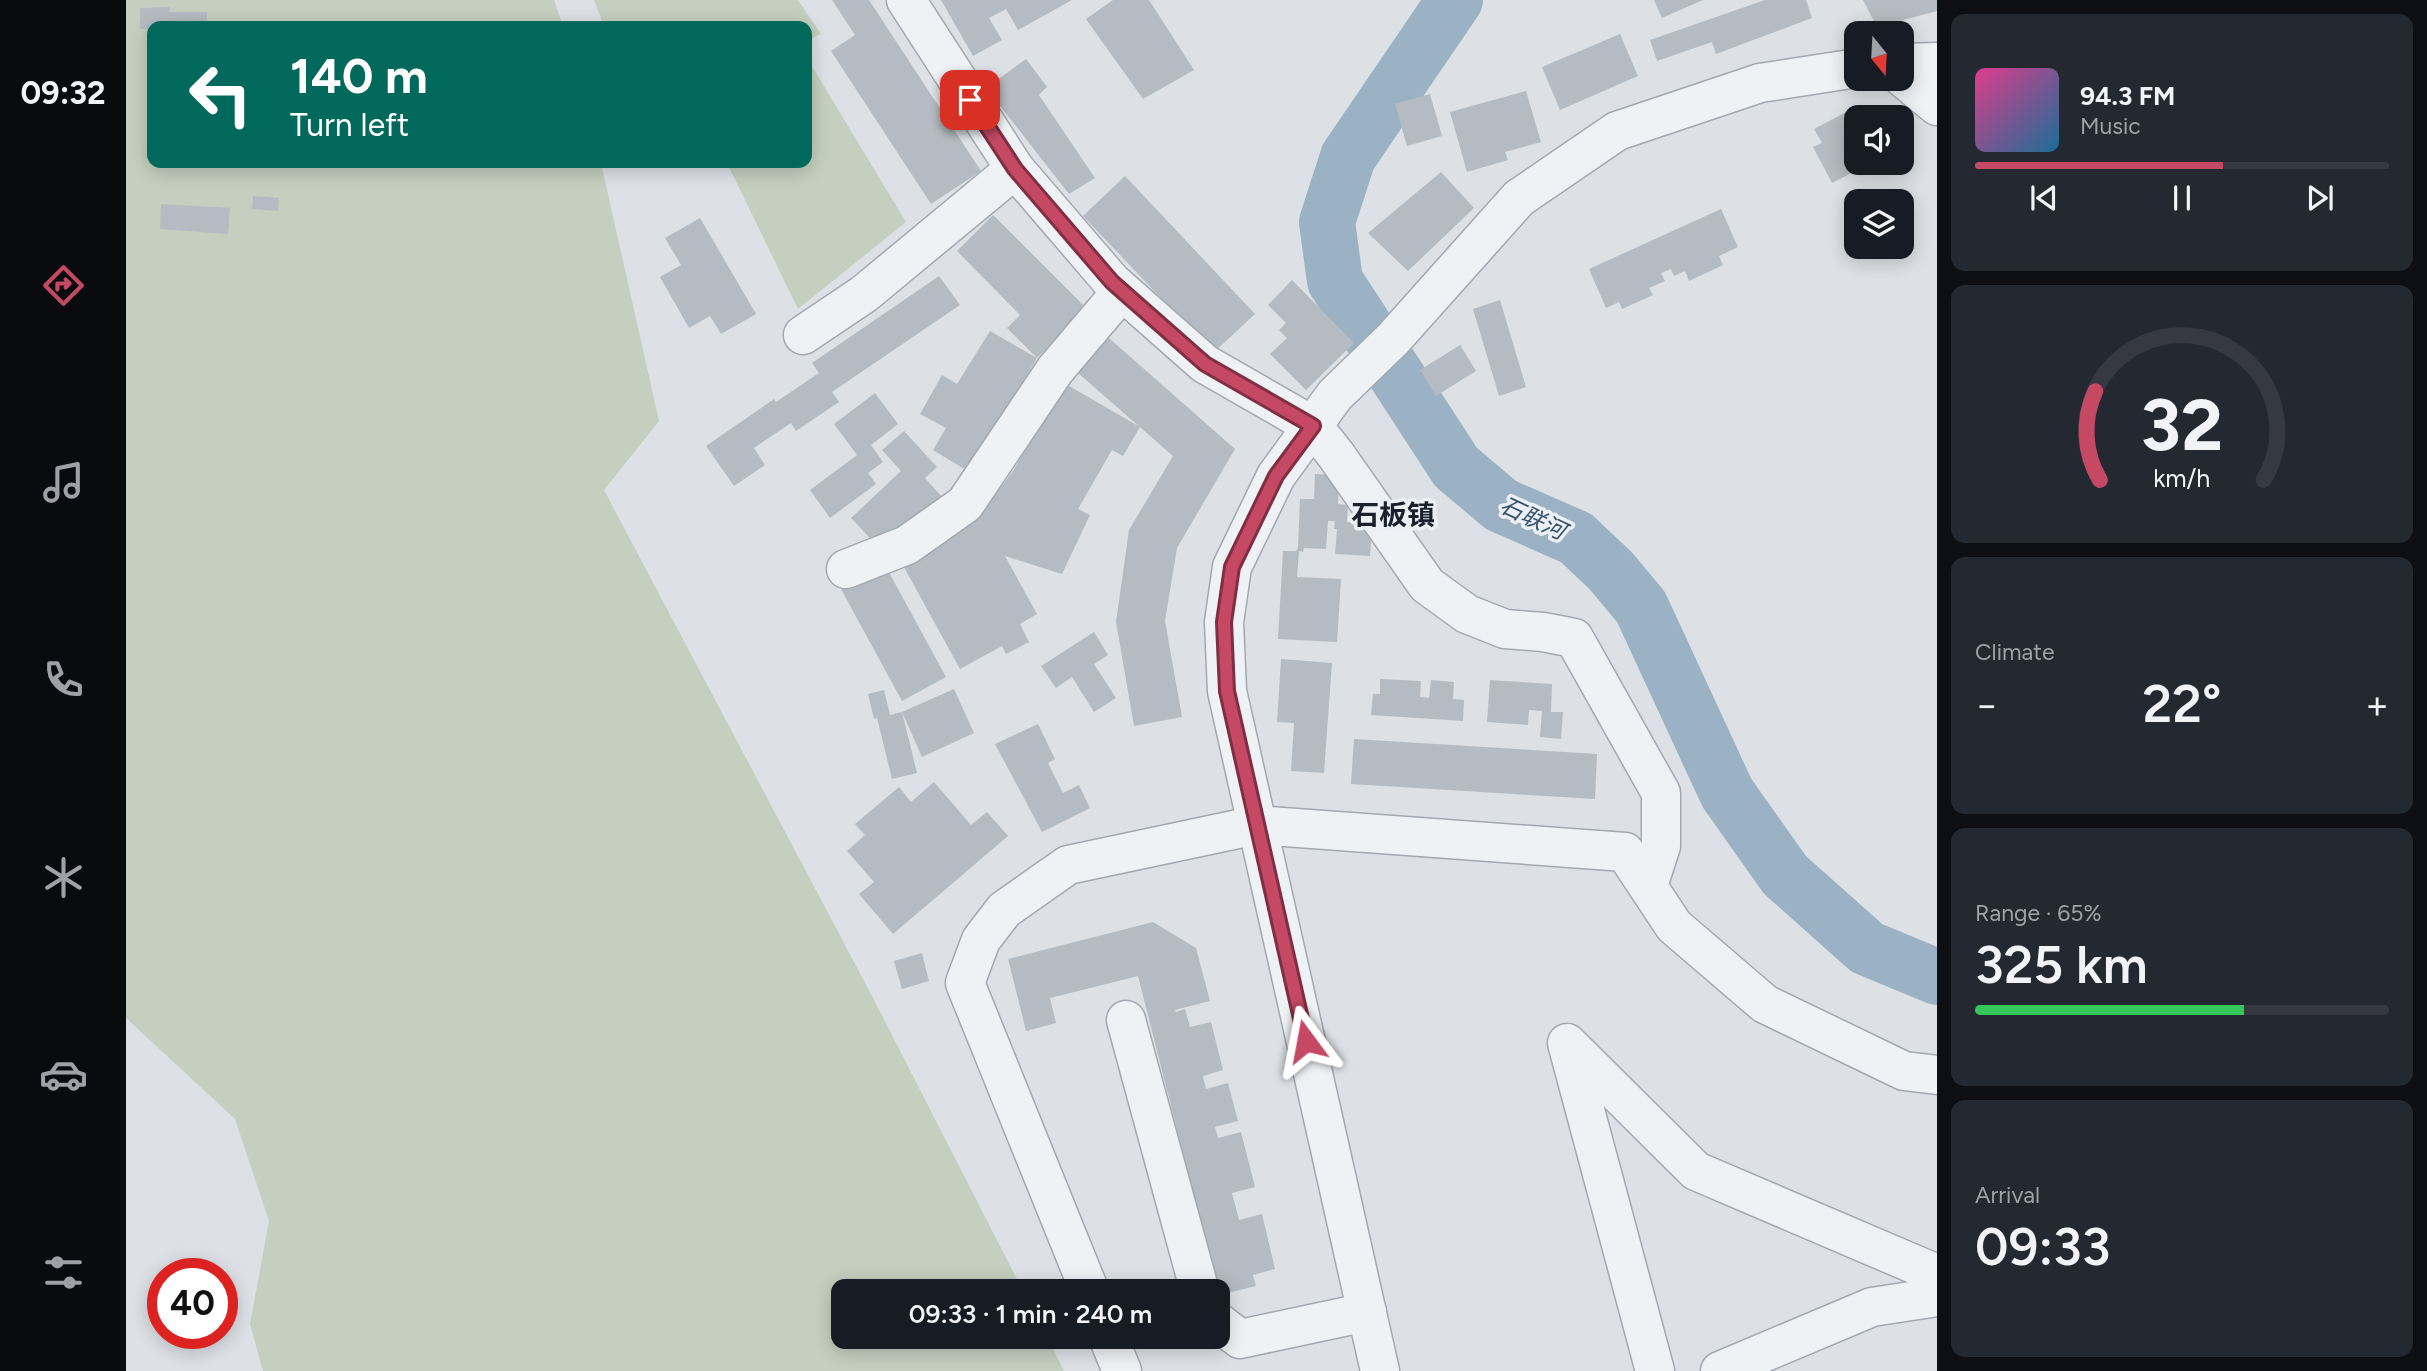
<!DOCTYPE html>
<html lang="en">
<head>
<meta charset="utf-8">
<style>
	body { margin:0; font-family:Figtree,"Noto Sans SC",sans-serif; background:#242831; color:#f1f3f6; height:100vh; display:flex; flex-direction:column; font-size:26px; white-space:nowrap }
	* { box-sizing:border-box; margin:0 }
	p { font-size:23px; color:#9ea1a6 }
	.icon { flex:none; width:38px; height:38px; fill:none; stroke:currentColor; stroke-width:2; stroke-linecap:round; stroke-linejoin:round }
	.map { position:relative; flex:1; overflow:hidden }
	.drawer { display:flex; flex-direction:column; gap:14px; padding:14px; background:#0d0f14; width:490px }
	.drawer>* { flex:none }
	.guide { position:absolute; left:21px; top:21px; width:665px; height:147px; border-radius:14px; box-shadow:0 4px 18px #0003; background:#00695c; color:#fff; overflow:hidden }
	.needle { width:46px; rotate:162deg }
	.tools { position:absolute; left:1718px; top:21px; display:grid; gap:14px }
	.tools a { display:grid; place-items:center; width:70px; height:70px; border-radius:14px; background:#171b24; box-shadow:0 4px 18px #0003; font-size:35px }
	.speed { position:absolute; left:21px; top:1258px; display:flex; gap:14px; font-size:35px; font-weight:700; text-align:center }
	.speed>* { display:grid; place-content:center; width:91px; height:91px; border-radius:50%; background:#171b24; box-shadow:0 4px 18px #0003; line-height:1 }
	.speed .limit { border:10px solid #d22; background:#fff; color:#111 }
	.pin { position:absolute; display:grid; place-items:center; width:60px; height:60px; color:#fff; margin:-30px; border-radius:14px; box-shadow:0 4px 10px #0006 }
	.me { position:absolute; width:77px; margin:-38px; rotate:347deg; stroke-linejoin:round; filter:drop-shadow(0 0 5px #0008) }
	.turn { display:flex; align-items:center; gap:24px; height:147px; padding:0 28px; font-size:32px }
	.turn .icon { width:91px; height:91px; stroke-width:2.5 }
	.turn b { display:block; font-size:49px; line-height:60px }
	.big { font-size:52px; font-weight:600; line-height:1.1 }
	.drawer .card { flex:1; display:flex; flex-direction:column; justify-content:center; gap:10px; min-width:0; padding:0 24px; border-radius:14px; background:#242831 }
	.drawer .dial { align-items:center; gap:0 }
	.dial svg { height:182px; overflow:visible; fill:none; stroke:#363941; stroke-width:7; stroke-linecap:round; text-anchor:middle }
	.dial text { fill:#f1f3f6; stroke:none }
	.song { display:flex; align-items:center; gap:21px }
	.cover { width:84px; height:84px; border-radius:10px; background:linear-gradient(135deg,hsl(330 70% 55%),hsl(200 70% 35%)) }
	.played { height:7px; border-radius:4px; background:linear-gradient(90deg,#c54865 60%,#363941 60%) }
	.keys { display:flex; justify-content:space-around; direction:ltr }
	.heat { display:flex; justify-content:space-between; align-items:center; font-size:38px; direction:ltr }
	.charge { height:10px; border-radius:5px; background:linear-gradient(90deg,#34c759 65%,#363941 0) }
	.trip { position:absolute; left:705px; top:1279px; width:399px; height:70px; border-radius:14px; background:#171b24; box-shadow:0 4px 18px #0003; font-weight:600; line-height:70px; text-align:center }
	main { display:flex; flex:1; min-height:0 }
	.tab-bar { display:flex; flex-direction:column; width:126px; justify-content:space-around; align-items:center; background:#090b0e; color:#9ea1a6 }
	.tab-bar .icon { width:49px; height:49px }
	.tab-bar .active { color:#c54865 }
	.tab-bar b { font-size:32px; color:#f1f3f6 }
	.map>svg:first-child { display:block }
	.green { fill:#c4cfbf }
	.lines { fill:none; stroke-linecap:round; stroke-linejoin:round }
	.river { stroke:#9ab2c4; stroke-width:56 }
	.building { fill:#b5bbc2 }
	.minor-casing { stroke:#a3a8af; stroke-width:41 }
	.minor { stroke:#eff2f5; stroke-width:38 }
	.route-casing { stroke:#802f42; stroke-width:18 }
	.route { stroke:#c54865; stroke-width:12 }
	.labels { text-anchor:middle; stroke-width:7; stroke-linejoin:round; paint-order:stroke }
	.water-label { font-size:23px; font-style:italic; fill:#35526c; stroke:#ecf0f4 }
	.district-label { font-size:28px; font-weight:bold; fill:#1a212c; stroke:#ecf0f4 }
</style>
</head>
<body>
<main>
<nav class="tab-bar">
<b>09:32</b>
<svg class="icon active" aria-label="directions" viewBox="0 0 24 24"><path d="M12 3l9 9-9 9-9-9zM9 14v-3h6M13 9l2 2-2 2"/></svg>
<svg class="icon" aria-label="music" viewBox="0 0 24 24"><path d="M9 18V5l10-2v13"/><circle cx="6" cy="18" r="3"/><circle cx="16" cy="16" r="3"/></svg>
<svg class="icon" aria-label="phone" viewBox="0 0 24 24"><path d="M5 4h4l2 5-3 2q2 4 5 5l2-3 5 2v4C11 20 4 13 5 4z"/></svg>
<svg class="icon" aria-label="climate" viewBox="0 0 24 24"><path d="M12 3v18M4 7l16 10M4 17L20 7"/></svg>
<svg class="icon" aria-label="car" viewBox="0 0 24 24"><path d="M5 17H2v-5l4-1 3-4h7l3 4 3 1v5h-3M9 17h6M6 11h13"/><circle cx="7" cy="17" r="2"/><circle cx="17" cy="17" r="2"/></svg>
<svg class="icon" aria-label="filters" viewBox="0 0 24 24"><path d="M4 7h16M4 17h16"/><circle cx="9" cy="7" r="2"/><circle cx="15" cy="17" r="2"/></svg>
</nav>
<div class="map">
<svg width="1811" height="1371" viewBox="0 0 1811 1371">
	<rect width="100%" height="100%" fill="#dde1e6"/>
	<!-- green -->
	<g class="green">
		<path d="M0,0H428L437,26H26V163H475L533,421L478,490L745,994L897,1291L718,1292V1337H921L938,1371H137L124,1324L143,1221L109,1119L0,1018Z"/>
		<path d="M468,0H672L695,34L681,41V26H478Z"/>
		<path d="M681,58L780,222L672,309L601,163H681Z"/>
	</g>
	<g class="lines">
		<!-- river -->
		<path class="river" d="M1329,0L1222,157L1201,222L1209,281L1330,467L1375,505L1450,538L1485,571L1515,607L1601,793L1659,875L1741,948L1811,977"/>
	</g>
	<!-- building -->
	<g class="building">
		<path d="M706,0H743L855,171L805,204L705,51L729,35Z"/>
		<path d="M815,0H946L892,30L880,9L863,18L876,40L847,56Z"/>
		<path d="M987,0H1023L1068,70L1017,99L960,19Z"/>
		<path d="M1528,0H1577L1536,18Z"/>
		<path d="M1639,0H1680L1686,18L1590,54L1586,42L1531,61L1524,40Z"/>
		<path d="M1737,0H1811V11L1751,27Z"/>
		<path d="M44,7L43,12H81V26H26V29H14V8Z"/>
		<path d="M1494,34L1512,76L1434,110L1416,67Z"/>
		<path d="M900,59L921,87L913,95L969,178L943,194L860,88Z"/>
		<path d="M1400,91L1415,142L1379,152L1382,160L1341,172L1324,112Z"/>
		<path d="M1304,94L1316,136L1281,146L1269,104Z"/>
		<path d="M1728,108L1733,117H1731V163H1745L1706,183L1687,147L1696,143L1688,129Z"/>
		<path d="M1315,172L1348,208L1282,271L1242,233Z"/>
		<path d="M999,176L1129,314L1087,353L957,216Z"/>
		<path d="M127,196L153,198L152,211L126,209Z"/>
		<path d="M35,204L104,208L102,234L34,229Z"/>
		<path d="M1595,209L1612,247L1593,256L1597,265L1563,281L1559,271L1548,276L1545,269L1535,273L1539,281L1523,288L1527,295L1496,309L1493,302L1480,308L1463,269Z"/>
		<path d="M867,215L961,309L911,358L881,328L894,315L831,251Z"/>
		<path d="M574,218L630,314L595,334L584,316L563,328L534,277L555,265L539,238Z"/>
		<path d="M813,276L834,305L706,392L713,402L670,431L665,423L628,448L639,465L608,486L580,446L648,399L650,402L693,373L686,363Z"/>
		<path d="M1166,280L1228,343L1180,390L1144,354L1161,338L1153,330L1160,323L1142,305Z"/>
		<path d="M1374,300L1400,387L1373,396L1347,309Z"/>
		<path d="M864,331L911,358L845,473L807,450L820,428L794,414L816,375L831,384Z"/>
		<path d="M975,331L1109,449L1051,548L1039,621L1056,717L1008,726L990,622L1003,530L1047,456L944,366Z"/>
		<path d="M1334,345L1350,371L1310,396L1294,370Z"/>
		<path d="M938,383L1014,427L997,456L986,450L952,509L964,515L936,574L879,556L911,614L894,624L903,642L880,654L876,646L834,669L773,558L856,513L887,471Z"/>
		<path d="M749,393L772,424L745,445L757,462L742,473L750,484L704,518L684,490L731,455L708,424Z"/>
		<path d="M778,431L811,467L799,478L816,497L757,552L725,518L775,471L756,450Z"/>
		<path d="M1189,474L1213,475L1212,504L1222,505L1221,522L1246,523L1244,556L1209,554L1211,529H1208L1209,521H1202L1200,549L1178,548L1177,552L1173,551L1171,577L1215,579L1211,642L1152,639L1157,551H1170L1172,548L1174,499H1188Z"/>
		<path d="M759,565L820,677L776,701L715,589Z"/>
		<path d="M968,632L982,655L968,664L990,698L968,712L946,677L930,688L915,666Z"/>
		<path d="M1155,659L1206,663L1198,773L1165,771L1168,723L1151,722Z"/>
		<path d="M1254,679L1295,681L1294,697L1303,698L1305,680L1328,682L1327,699L1338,700L1337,721L1245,715L1247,694H1254Z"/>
		<path d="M1364,680L1426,684L1425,712H1437L1435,739L1414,737L1416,711L1403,710L1402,725L1361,722Z"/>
		<path d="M828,689L848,733L796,757L776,712Z"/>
		<path d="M758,690L764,715L776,712L791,773L766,779L751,718L748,719L742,694Z"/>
		<path d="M912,724L929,759L922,763L937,793L953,785L964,808L916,832L869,744Z"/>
		<path d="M1228,739L1471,754L1469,799L1225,784Z"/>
		<path d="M808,782L845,825L861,812L882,836L767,934L733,894L748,882L721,851L739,835L729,824L773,787L785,802Z"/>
		<path d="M1027,922L1070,948L1084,1001L1049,1010L1050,1012L1059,1009L1064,1027L1085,1022L1097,1070L1077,1076L1080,1089L1102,1083L1112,1121L1089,1127L1092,1138L1115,1132L1129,1187L1106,1193L1113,1220L1136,1214L1149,1269L1127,1275L1130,1286L1093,1295L1012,976L924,998L930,1023L900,1031L882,959Z"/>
		<path d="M796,953L803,981L776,989L768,961Z"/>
	</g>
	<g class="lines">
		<!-- minor casing -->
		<g class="minor-casing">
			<g id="minor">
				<path d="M780,0L889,169L986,282L1079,364L1187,426L1210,455L1301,585L1341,614L1379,629L1417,632L1448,638L1535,793V846L1522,886"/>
				<path d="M1776,63L1811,62"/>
				<path d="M1776,77L1811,106"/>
				<path d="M677,335L738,294L889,169"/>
				<path d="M720,569L781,545L839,504L929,370L996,291"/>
				<path d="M1000,1020L1074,1292"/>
				<path d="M964,1292L839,983L855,940L878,910L942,865L1131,825L1499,852L1548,926L1639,1004L1778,1071L1811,1075"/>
				<path d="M1092,1322L1114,1339L1241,1312"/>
				<path d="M982,1337L996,1371"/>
				<path d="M1254,1371L1101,691L1098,622L1106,567L1150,476L1209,395L1267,339L1393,198L1491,131L1634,83L1731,68"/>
				<path d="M1529,1371L1441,1043L1570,1171L1811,1274"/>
				<path d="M1594,1371L1746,1307L1811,1297"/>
			</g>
		</g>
		<!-- minor -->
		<use href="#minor" class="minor"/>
	</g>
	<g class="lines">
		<!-- route casing -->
		<g class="route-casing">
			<path id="route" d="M844,100L889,169L986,282L1079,364L1187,426L1150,476L1106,567L1098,622L1101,691L1180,1041"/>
		</g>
		<!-- route -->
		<use href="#route" class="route"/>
	</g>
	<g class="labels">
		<!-- water labels -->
		<g class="water-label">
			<text transform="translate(1407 518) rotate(25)" y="8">石联河</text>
		</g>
		<!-- district labels -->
		<g class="district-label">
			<text x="1267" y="525">石板镇</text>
		</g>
	</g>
</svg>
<div class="tools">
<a><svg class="needle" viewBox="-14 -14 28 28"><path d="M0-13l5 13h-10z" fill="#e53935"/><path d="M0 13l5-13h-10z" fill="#9ea1a6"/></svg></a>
<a><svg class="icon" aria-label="sound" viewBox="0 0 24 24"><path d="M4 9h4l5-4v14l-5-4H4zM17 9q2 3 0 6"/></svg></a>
<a><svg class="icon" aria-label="layers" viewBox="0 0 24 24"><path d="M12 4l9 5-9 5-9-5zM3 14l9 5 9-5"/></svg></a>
</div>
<div class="speed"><div class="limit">40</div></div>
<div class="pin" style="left:844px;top:100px;background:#d93025"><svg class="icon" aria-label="arrive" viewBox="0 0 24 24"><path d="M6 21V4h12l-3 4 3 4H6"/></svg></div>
<svg class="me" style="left:1180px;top:1041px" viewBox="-20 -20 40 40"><path d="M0-17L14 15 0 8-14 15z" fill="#c54865" stroke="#fff" stroke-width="4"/></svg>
<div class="trip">09:33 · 1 min · 240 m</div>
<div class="guide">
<div class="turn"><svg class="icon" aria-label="left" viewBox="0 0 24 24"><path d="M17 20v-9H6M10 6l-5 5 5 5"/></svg><div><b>140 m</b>Turn left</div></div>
</div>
</div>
<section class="drawer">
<div class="card">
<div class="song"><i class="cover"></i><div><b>94.3 FM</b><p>Music</p></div></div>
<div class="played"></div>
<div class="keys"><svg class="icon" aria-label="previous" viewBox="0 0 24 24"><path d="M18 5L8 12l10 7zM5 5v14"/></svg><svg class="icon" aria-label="pause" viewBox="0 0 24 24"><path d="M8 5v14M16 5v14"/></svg><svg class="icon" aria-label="next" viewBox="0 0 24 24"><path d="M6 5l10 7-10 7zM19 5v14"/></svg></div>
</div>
<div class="card dial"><svg viewBox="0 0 100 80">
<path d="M14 69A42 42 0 1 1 86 69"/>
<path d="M14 69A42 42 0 0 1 12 30" stroke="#c54865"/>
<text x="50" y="56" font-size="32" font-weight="700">32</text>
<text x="50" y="72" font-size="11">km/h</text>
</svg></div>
<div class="card"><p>Climate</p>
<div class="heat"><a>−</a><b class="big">22°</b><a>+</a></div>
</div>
<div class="card"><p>Range · 65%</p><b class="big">325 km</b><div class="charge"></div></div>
<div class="card"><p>Arrival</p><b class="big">09:33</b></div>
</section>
</main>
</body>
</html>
